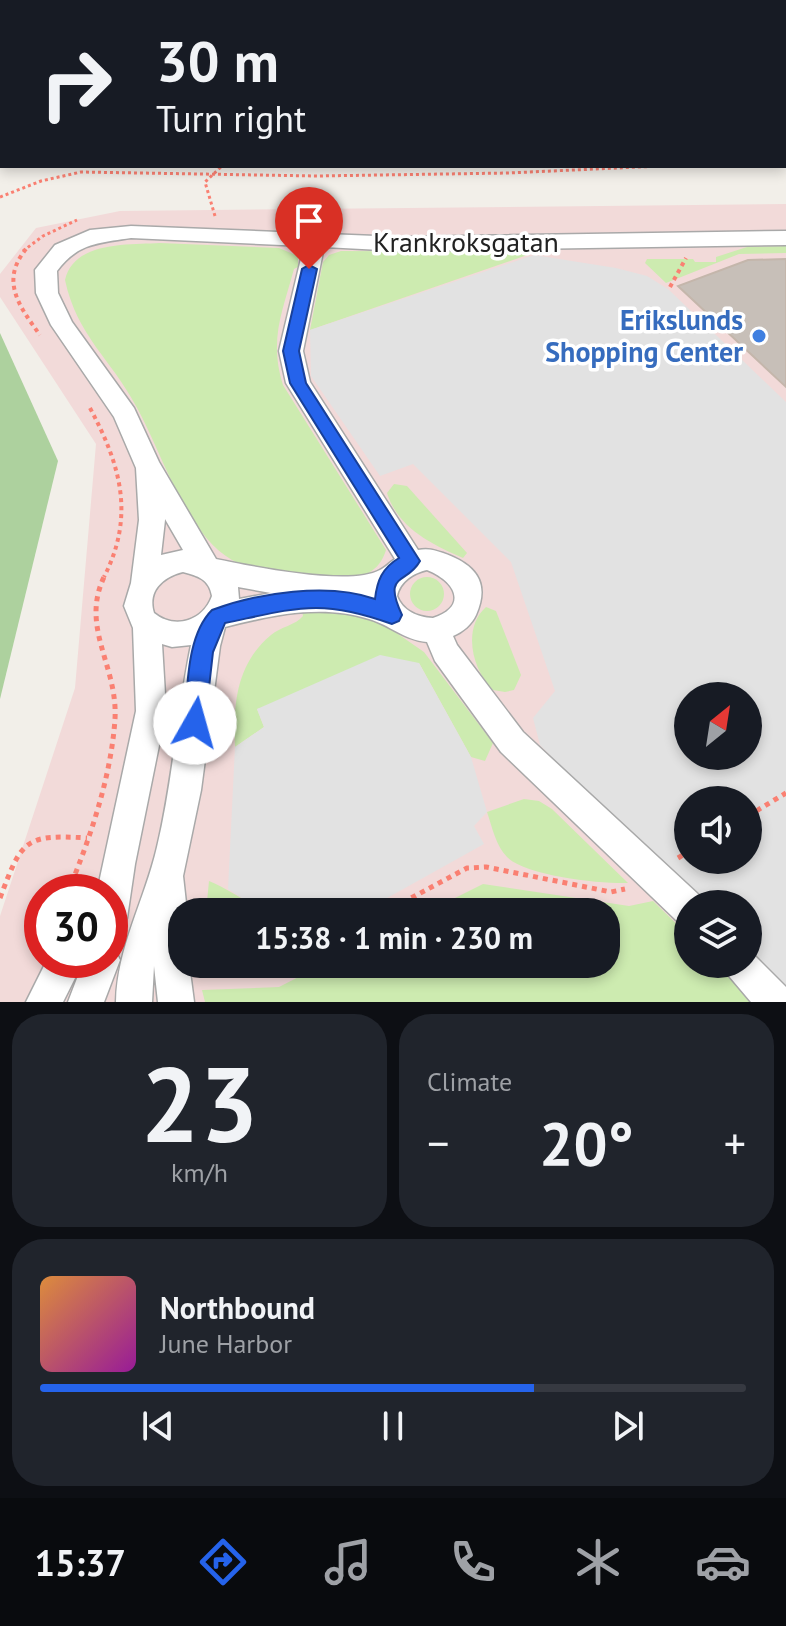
<!DOCTYPE html>
<html lang="en">
<head>
<meta charset="utf-8">
<style>
	body { margin:0; font-family:"PT Sans",sans-serif; background:#20242c; color:#f1f3f6; height:100vh; display:flex; flex-direction:column; font-size:30px; white-space:nowrap }
	* { box-sizing:border-box; margin:0 }
	p { font-size:26px; color:#9ea1a6 }
	.icon { flex:none; width:44px; height:44px; fill:none; stroke:currentColor; stroke-width:2; stroke-linecap:round; stroke-linejoin:round }
	.map { position:relative; height:1002px; overflow:hidden }
	.panel { display:flex; flex-direction:column; gap:12px; padding:12px; background:#0d0f14; flex:1 }
	.panel>* { flex:none }
	.top-card { position:absolute; left:0px; top:0px; width:786px; height:168px; box-shadow:0 4px 12px #0003; background:#171b24; color:#f1f3f6; overflow:hidden }
	.needle { width:52px; rotate:30deg }
	.fabs { position:absolute; left:674px; top:682px; display:grid; gap:16px }
	.fabs a { display:grid; place-items:center; width:88px; height:88px; border-radius:50%; background:#171b24; box-shadow:0 4px 12px #0003; font-size:40px }
	.speed { position:absolute; left:24px; top:874px; display:flex; gap:16px; font-size:40px; font-weight:700; text-align:center }
	.speed>* { display:grid; place-content:center; width:104px; height:104px; border-radius:50%; background:#171b24; box-shadow:0 4px 12px #0003; line-height:1 }
	.speed .limit { border:12px solid #d22; background:#fff; color:#111 }
	.pin { position:absolute; display:grid; place-items:center; width:68px; height:68px; color:#fff; margin:-82px -34px; border-radius:50% 50% 50% 0; rotate:-45deg; box-shadow:0 0 8px #0007 }
	.pin .icon { rotate:45deg }
	.me { position:absolute; width:88px; margin:-44px; rotate:7deg; stroke-linejoin:round; filter:drop-shadow(0 0 6px #0008) }
	.turn { display:flex; align-items:center; gap:28px; height:168px; padding:0 24px; font-size:36px }
	.turn .icon { width:104px; height:104px; stroke-width:2.5 }
	.turn b { display:block; font-size:56px; line-height:68px }
	.big { font-size:60px; font-weight:600; line-height:1.1 }
	.panel .card { flex:1; display:flex; flex-direction:column; justify-content:center; gap:12px; min-width:0; padding:0 28px; border-radius:32px; background:#20242c }
	.panel .dial { align-items:center; gap:0 }
	.dial b { font-size:104px; line-height:1 }
	.song { display:flex; align-items:center; gap:24px }
	.cover { width:96px; height:96px; border-radius:12px; background:linear-gradient(135deg,hsl(30 70% 55%),hsl(300 70% 35%)) }
	.played { height:8px; border-radius:4px; background:linear-gradient(90deg,#2563eb 70%,#363941 70%) }
	.keys { display:flex; justify-content:space-around; direction:ltr }
	.heat { display:flex; justify-content:space-between; align-items:center; font-size:44px; direction:ltr }
	.panel .tiles { flex:1; display:grid; gap:12px; grid-template-columns:1fr 1fr }
	.card:last-child { grid-column:span 2 }
	.trip { position:absolute; left:168px; top:898px; width:452px; height:80px; border-radius:32px; background:#171b24; box-shadow:0 4px 12px #0003; font-weight:600; line-height:80px; text-align:center }
	.tabs { display:flex; height:128px; justify-content:space-around; align-items:center; background:#090b0e; color:#9ea1a6 }
	.tabs .icon { width:56px; height:56px }
	.tabs .on { color:#2563eb }
	.tabs b { font-size:36px; color:#f1f3f6 }
	.map>svg:first-child { display:block }
	.commercial { fill:#f2dad9; fill-rule:evenodd }
	.grass { fill:#cdebb0 }
	.forest { fill:#add19e }
	.parking { fill:#e2e2e2; fill-rule:evenodd }
	.building { fill:#c7bfb8; stroke:#c4b6ab; stroke-width:2 }
	.lines { fill:none; stroke-linecap:round; stroke-linejoin:round }
	.minor-casing { stroke:#a9a9a9; stroke-width:3 }
	.path-far2 { stroke:#fa8072; stroke-width:3; stroke-dasharray:3 3; stroke-linecap:butt }
	.path-far1 { stroke:#fa8072; stroke-width:4; stroke-dasharray:4 4; stroke-linecap:butt }
	.path { stroke:#fa8072; stroke-width:5; stroke-dasharray:5 5; stroke-linecap:butt }
	.minor { fill:#fff; fill-rule:evenodd }
	.route { fill:#2563eb; stroke:#184099; stroke-width:2 }
	.shop-dot { fill:#3f7fe0; stroke:#fff; stroke-width:3 }
	.labels { text-anchor:middle; stroke-width:7; stroke-linejoin:round; paint-order:stroke }
	.street-label { font-size:28px; fill:#222; stroke:#fff }
	.shop-label { font-size:28px; font-weight:bold; fill:#366cbe; stroke:#fff; text-anchor:end }
</style>
</head>
<body>
<div class="map">
<svg width="786" height="1002" viewBox="0 0 786 1002">
	<rect width="100%" height="100%" fill="#f2efe9"/>
	<!-- commercial -->
	<path class="commercial" d="M786,204V1002H0V916L75,688L96,444L0,297V274L36,228L120,211ZM688,696H748V756H688ZM688,800H748V860H688ZM42,892H110V960H42ZM688,904H748V964H688ZM182,912H606V964H182Z"/>
	<!-- grass -->
	<g class="grass">
		<path d="M160,243L279,248L298,256V267L294,269C282,313 269,340 283,385L386,550C378,577 352,582 327,579C296,575 259,576 232,560C185,533 162,452 136,406C111,359 77,336 65,280C74,241 128,245 160,243Z"/>
		<path d="M786,246V253L739,254L666,283L645,263L647,259H693L695,262H716V257L747,247Z"/>
		<path d="M341,251L536,252L310,330L323,262L329,255Z"/>
		<path d="M394,484L407,486L467,553L463,558C431,544 398,528 387,493Z"/>
		<circle cx="427" cy="594" r="17"/>
		<path d="M346,607L382,623L424,652L493,743L485,761L471,757L419,663L257,709L264,727L235,747C233,705 236,664 271,635C280,627 296,625 303,616L302,610Z"/>
		<path d="M486,607L496,611L521,675L514,690L505,692L493,690C472,670 462,628 486,607Z"/>
		<path d="M524,799L539,801L552,809L628,883C601,884 526,876 507,857C496,846 492,827 487,812Z"/>
		<path d="M209,881C233,891 251,907 276,912H206Z"/>
		<path d="M483,884L629,906L653,901L688,935V964H717L754,1002H205L202,990L279,987L324,964H606V912H427Z"/>
	</g>
	<!-- forest -->
	<g class="forest">
		<path d="M0,0H718L722,2H2V117Z"/>
		<path d="M0,333L58,461L0,699Z"/>
	</g>
	<!-- parking -->
	<g class="parking">
		<path d="M534,255L616,268L647,276L668,289L786,402V998L748,959V904H695L540,745L533,718L555,691L511,562L413,464L380,476L311,376L310,330ZM688,696H748V756H688ZM688,800H748V860H688Z"/>
		<path d="M380,655L419,663L471,757L487,812L474,826L484,844L362,912H276L257,908L228,889L235,747L264,727L257,709Z"/>
	</g>
	<!-- building -->
	<path class="building" d="M786,259V387L678,286L748,260Z"/>
	<g class="lines">
		<!-- minor casing -->
		<g class="minor-casing">
			<g id="minor">
				<path d="M131,226L400,237L786,231V245L400,251L324,247L303,351L310,382L418,550C428,548 434,550 443,553C474,564 491,581 476,615C472,624 463,632 453,636L457,645L523,732L700,896L703,904H688V925L676,920L501,752L435,661L427,642C404,640 390,625 369,619C322,604 272,615 225,627L220,646L201,790L183,876L187,912H182V964H189L194,1002H158L154,966L152,1002H116C117,947 145,900 157,847C173,781 177,712 191,645L172,647L162,644L166,711L135,864L127,918L122,930L110,935V892H97L136,711L133,628L124,606L131,583L139,520L136,468L114,417L51,325L36,293L35,270L55,245L90,230ZM131,238L304,246L279,351L286,383L395,559C390,562 385,568 380,570C350,587 250,566 216,559L159,462L134,408L72,322L58,293L57,271C78,243 98,243 131,238ZM165,519L183,550L161,555L165,520ZM427,570C455,581 469,606 433,618C417,617 403,611 397,596C400,581 414,573 427,570ZM183,572C198,576 209,579 212,596C203,621 175,630 154,613C147,591 163,577 183,572ZM238,587L271,593L239,599Z"/>
				<path d="M110,946L114,948L120,960L104,1002H68L84,960H110Z"/>
				<path d="M748,949L786,987V1002H751L729,976L723,964H748Z"/>
				<path d="M47,960H84L63,1002H26Z"/>
			</g>
		</g>
		<!-- path-far2 -->
		<g class="path-far2">
			<path d="M0,197L41,181L81,172L317,176L508,173L661,166"/>
			<path d="M215,216L205,182L222,166"/>
			<path d="M23,251L43,236L77,220"/>
		</g>
		<!-- path-far1 -->
		<g class="path-far1">
			<path d="M26,249C0,281 19,306 40,335"/>
			<path d="M670,287L686,258"/>
			<path d="M90,408C121,466 135,516 104,577"/>
		</g>
		<!-- path -->
		<g class="path">
			<path d="M748,816L786,793"/>
			<path d="M678,858L688,852"/>
			<path d="M68,892C90,838 111,778 115,719C118,665 79,627 105,575"/>
			<path d="M0,898C22,840 24,834 87,838"/>
			<path d="M385,912L467,868L486,867L611,892L625,889"/>
			<path d="M200,971L255,973L287,964"/>
		</g>
		<!-- minor -->
		<use href="#minor" class="minor"/>
	</g>
	<!-- route -->
	<path class="route" d="M309,265L317,269L299,351L306,383L420,561C407,585 382,572 402,615L399,621L392,624C320,598 297,608 225,623L213,652L205,723L202,730L195,732L187,730L184,723C188,688 186,636 212,610C258,593 328,582 375,599C377,581 382,568 399,558L290,383L283,351L302,269Z"/>
	<!-- markers -->
	<circle class="shop-dot" cx="759" cy="336" r="8"/>
	<g class="labels">
		<!-- street labels -->
		<g class="street-label">
			<text x="466" y="252">Krankroksgatan</text>
		</g>
		<!-- shop labels -->
		<g class="shop-label">
			<text x="743" y="330">Erikslunds<tspan x="743" dy="32">Shopping Center</tspan></text>
		</g>
	</g>
</svg>
<div class="fabs">
<a><svg class="needle" viewBox="-14 -14 28 28"><path d="M0-13l5 13h-10z" fill="#e53935"/><path d="M0 13l5-13h-10z" fill="#9ea1a6"/></svg></a>
<a><svg class="icon" aria-label="sound" viewBox="0 0 24 24"><path d="M4 9h4l5-4v14l-5-4H4zM17 9q2 3 0 6"/></svg></a>
<a><svg class="icon" aria-label="layers" viewBox="0 0 24 24"><path d="M12 4l9 5-9 5-9-5zM3 14l9 5 9-5"/></svg></a>
</div>
<div class="speed"><div class="limit">30</div></div>
<div class="pin" style="left:309px;top:269px;background:#d93025"><svg class="icon" aria-label="arrive" viewBox="0 0 24 24"><path d="M6 21V4h12l-3 4 3 4H6"/></svg></div>
<svg class="me" style="left:195px;top:723px" viewBox="-20 -20 40 40"><circle r="19" fill="#fff"/><path d="M0-13L10 11 0 6-10 11z" fill="#2563eb"/></svg>
<div class="trip">15:38 · 1 min · 230 m</div>
<div class="top-card">
<div class="turn"><svg class="icon" aria-label="right" viewBox="0 0 24 24"><path d="M7 20v-9h11M14 6l5 5-5 5"/></svg><div><b>30 m</b>Turn right</div></div>
</div>
</div>
<section class="panel">
<div class="tiles">
<div class="card dial"><b>23</b><p>km/h</p></div>
<div class="card"><p>Climate</p>
<div class="heat"><a>−</a><b class="big">20°</b><a>+</a></div>
</div>
<div class="card">
<div class="song"><i class="cover"></i><div><b>Northbound</b><p>June Harbor</p></div></div>
<div class="played"></div>
<div class="keys"><svg class="icon" aria-label="previous" viewBox="0 0 24 24"><path d="M18 5L8 12l10 7zM5 5v14"/></svg><svg class="icon" aria-label="pause" viewBox="0 0 24 24"><path d="M8 5v14M16 5v14"/></svg><svg class="icon" aria-label="next" viewBox="0 0 24 24"><path d="M6 5l10 7-10 7zM19 5v14"/></svg></div>
</div>
</div>
</section>
<nav class="tabs">
<b>15:37</b>
<svg class="icon on" aria-label="directions" viewBox="0 0 24 24"><path d="M12 3l9 9-9 9-9-9zM9 14v-3h6M13 9l2 2-2 2"/></svg>
<svg class="icon" aria-label="music" viewBox="0 0 24 24"><path d="M9 18V5l10-2v13"/><circle cx="6" cy="18" r="3"/><circle cx="16" cy="16" r="3"/></svg>
<svg class="icon" aria-label="phone" viewBox="0 0 24 24"><path d="M5 4h4l2 5-3 2q2 4 5 5l2-3 5 2v4C11 20 4 13 5 4z"/></svg>
<svg class="icon" aria-label="climate" viewBox="0 0 24 24"><path d="M12 3v18M4 7l16 10M4 17L20 7"/></svg>
<svg class="icon" aria-label="car" viewBox="0 0 24 24"><path d="M5 17H2v-5l4-1 3-4h7l3 4 3 1v5h-3M9 17h6M6 11h13"/><circle cx="7" cy="17" r="2"/><circle cx="17" cy="17" r="2"/></svg>
</nav>
</body>
</html>
